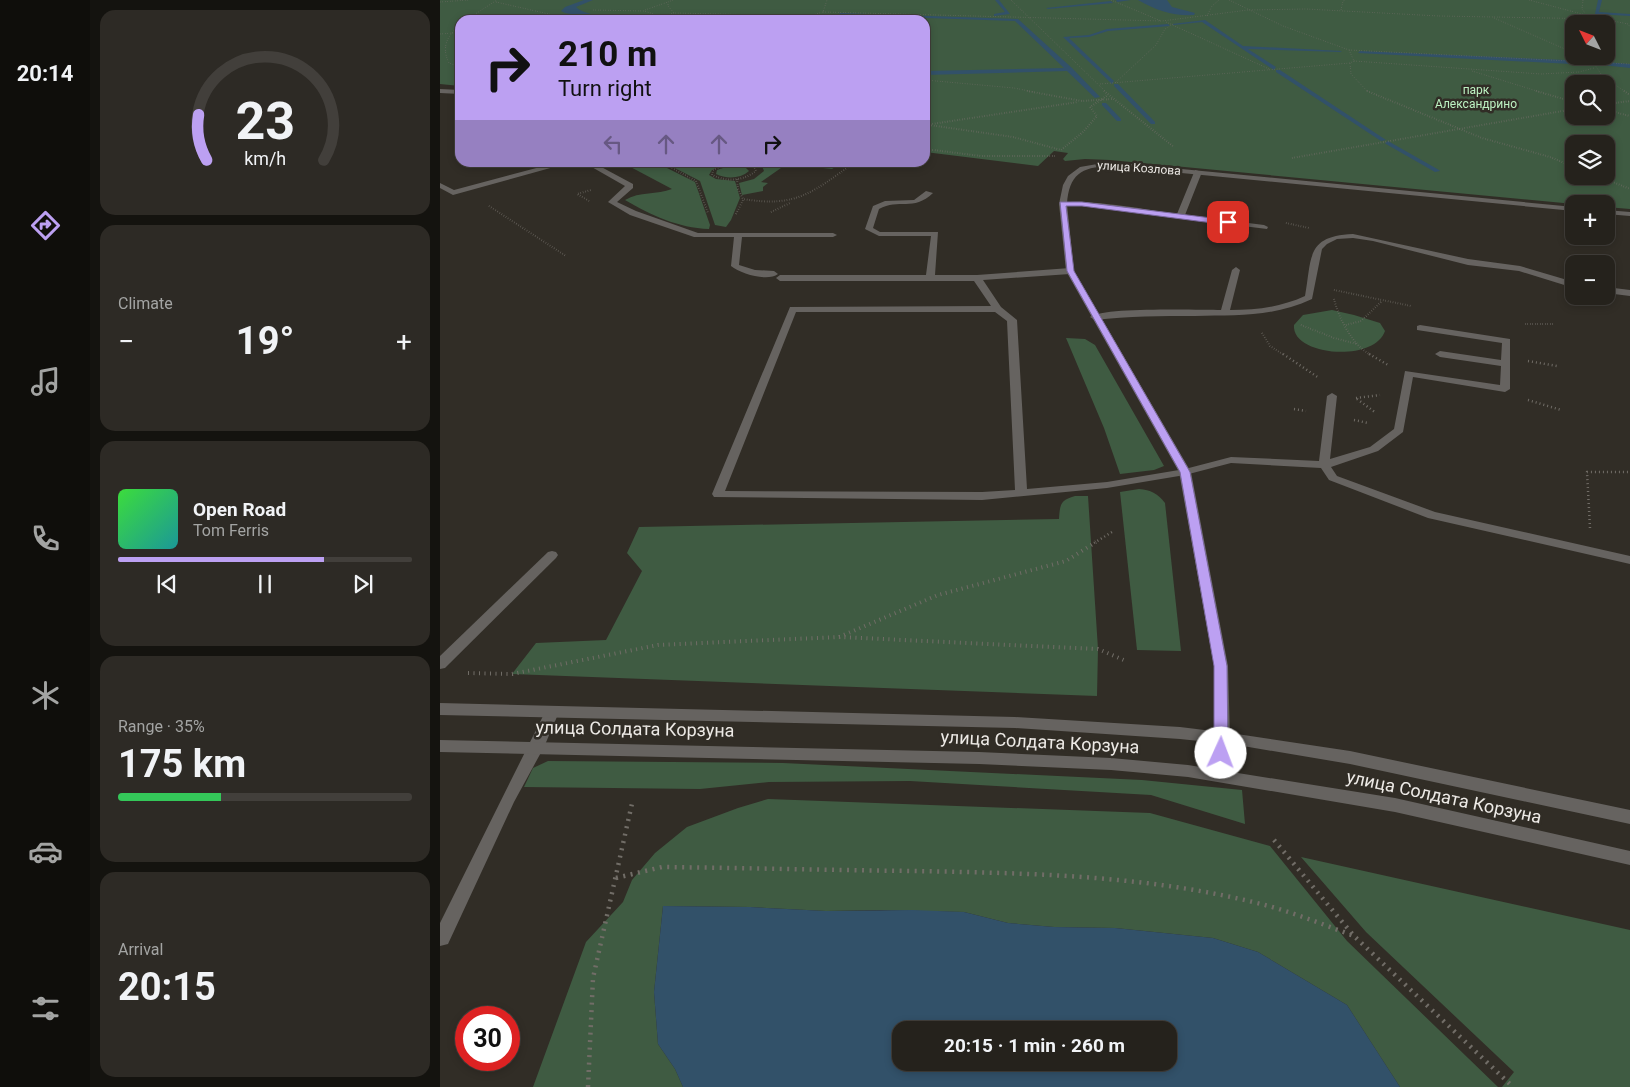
<!DOCTYPE html>
<html lang="en">
<head>
<meta charset="utf-8">
<style>
	body { margin:0; font-family:Roboto,sans-serif; background:#2d2a25; color:#f1f3f6; height:100vh; display:flex; flex-direction:column; font-size:19px; white-space:nowrap }
	* { box-sizing:border-box; margin:0 }
	p { font-size:16px; color:#a3a4a3 }
	.icon { flex:none; width:28px; height:28px; fill:none; stroke:currentColor; stroke-width:2; stroke-linecap:round; stroke-linejoin:round }
	.map { position:relative; flex:1; overflow:hidden }
	.details { display:flex; flex-direction:column; gap:10px; padding:10px; background:#14130f; width:350px }
	.details>* { flex:none }
	.banner { position:absolute; left:15px; top:15px; width:475px; height:152px; border-radius:15px; box-shadow:0 2px 8px #0003,0 0 0 1px #423f3b; background:#bca0f2; color:#111; overflow:hidden }
	.needle { width:32px; rotate:312deg }
	.controls { position:absolute; left:1125px; top:15px; display:grid; gap:10px }
	.controls a { display:grid; place-items:center; width:50px; height:50px; border-radius:10px; background:#25221c; box-shadow:0 2px 8px #0003,0 0 0 1px #423f3b; font-size:25px }
	.speed { position:absolute; left:15px; top:1006px; display:flex; gap:10px; font-size:25px; font-weight:700; text-align:center }
	.speed>* { display:grid; place-content:center; width:65px; height:65px; border-radius:50%; background:#25221c; box-shadow:0 2px 8px #0003,0 0 0 1px #423f3b; line-height:1 }
	.speed .limit { border:8px solid #d22; background:#fff; color:#111 }
	.pin { position:absolute; display:grid; place-items:center; width:42px; height:42px; color:#fff; margin:-21px; border-radius:10px; box-shadow:0 2px 8px #0006 }
	.me { position:absolute; width:55px; margin:-28px; rotate:2deg; stroke-linejoin:round; filter:drop-shadow(0 0 4px #0008) }
	.turn { display:flex; align-items:center; gap:18px; height:105px; padding:0 20px; font-size:22px }
	.turn .icon { width:65px; height:65px; stroke-width:2.5 }
	.turn b { display:block; font-size:35px; line-height:42px }
	.lanes { display:flex; align-items:center; height:48px; padding:0 20px; background:#0003; justify-content:center; gap:25px; direction:ltr }
	.lanes .off { opacity:.35 }
	.big { font-size:38px; font-weight:700; line-height:1.1 }
	.details .card { flex:1; display:flex; flex-direction:column; justify-content:center; gap:8px; min-width:0; padding:0 18px; border-radius:15px; background:#2d2a25 }
	.details .dial { align-items:center; gap:0 }
	.dial svg { height:130px; overflow:visible; fill:none; stroke:#423f3b; stroke-width:7; stroke-linecap:round; text-anchor:middle }
	.dial text { fill:#f1f3f6; stroke:none }
	.song { display:flex; align-items:center; gap:15px }
	.cover { width:60px; height:60px; border-radius:8px; background:linear-gradient(135deg,hsl(120 70% 55%),hsl(180 70% 35%)) }
	.played { height:5px; border-radius:2px; background:linear-gradient(90deg,#bca0f2 70%,#423f3b 70%) }
	.keys { display:flex; justify-content:space-around; direction:ltr }
	.heat { display:flex; justify-content:space-between; align-items:center; font-size:28px; direction:ltr }
	.charge { height:8px; border-radius:4px; background:linear-gradient(90deg,#34c759 35%,#423f3b 0) }
	.trip { position:absolute; left:452px; top:1021px; width:285px; height:50px; border-radius:15px; background:#25221c; box-shadow:0 2px 8px #0003,0 0 0 1px #423f3b; font-weight:700; line-height:50px; text-align:center }
	main { display:flex; flex:1; min-height:0 }
	.menu { display:flex; flex-direction:column; width:90px; justify-content:space-around; align-items:center; background:#0f0e0b; color:#a3a4a3 }
	.menu .icon { width:35px; height:35px }
	.menu .active { color:#bca0f2 }
	.menu b { font-size:22px; color:#f1f3f6 }
	.map>svg:first-child { display:block }
	.green { fill:#3f5b42; fill-rule:evenodd }
	.water { fill:#325169; fill-rule:evenodd }
	.lines { fill:none; stroke-linecap:round; stroke-linejoin:round }
	.stream { fill:#325169; fill-rule:evenodd }
	.path-far4 { stroke:#716d67; stroke-width:1; stroke-dasharray:0.5 2; stroke-linecap:butt }
	.path-far3 { stroke:#716d67; stroke-width:2; stroke-dasharray:0.5 2; stroke-linecap:butt }
	.path-far2 { stroke:#716d67; stroke-width:2.5; stroke-dasharray:1 3; stroke-linecap:butt }
	.path-far1 { stroke:#716d67; stroke-width:4; stroke-dasharray:1 4.5; stroke-linecap:butt }
	.path { stroke:#716d67; stroke-width:4.5; stroke-dasharray:2 5.5; stroke-linecap:butt }
	.service { fill:#666360; fill-rule:evenodd }
	.minor { fill:#666360; fill-rule:evenodd }
	.tertiary { fill:#666360; fill-rule:evenodd }
	.route { fill:#bca0f2; stroke:#7a689d }
	.labels { text-anchor:middle; stroke-width:5; stroke-linejoin:round; paint-order:stroke }
	.far-park-label { font-size:12px; fill:#bdf2c2; stroke:#312d26 }
	.far-street-label { font-size:12px; fill:#edeae6; stroke:#312d26 }
	.near-street-label { font-size:18px; fill:#edeae6; stroke:#312d26 }
</style>
</head>
<body>
<main>
<nav class="menu">
<b>20:14</b>
<svg class="icon active" aria-label="directions" viewBox="0 0 24 24"><path d="M12 3l9 9-9 9-9-9zM9 14v-3h6M13 9l2 2-2 2"/></svg>
<svg class="icon" aria-label="music" viewBox="0 0 24 24"><path d="M9 18V5l10-2v13"/><circle cx="6" cy="18" r="3"/><circle cx="16" cy="16" r="3"/></svg>
<svg class="icon" aria-label="phone" viewBox="0 0 24 24"><path d="M5 4h4l2 5-3 2q2 4 5 5l2-3 5 2v4C11 20 4 13 5 4z"/></svg>
<svg class="icon" aria-label="climate" viewBox="0 0 24 24"><path d="M12 3v18M4 7l16 10M4 17L20 7"/></svg>
<svg class="icon" aria-label="car" viewBox="0 0 24 24"><path d="M5 17H2v-5l4-1 3-4h7l3 4 3 1v5h-3M9 17h6M6 11h13"/><circle cx="7" cy="17" r="2"/><circle cx="17" cy="17" r="2"/></svg>
<svg class="icon" aria-label="filters" viewBox="0 0 24 24"><path d="M4 7h16M4 17h16"/><circle cx="9" cy="7" r="2"/><circle cx="15" cy="17" r="2"/></svg>
</nav>
<section class="details">
<div class="card dial"><svg viewBox="0 0 100 80">
<path d="M14 69A42 42 0 1 1 86 69"/>
<path d="M14 69A42 42 0 0 1 9 41" stroke="#bca0f2"/>
<text x="50" y="56" font-size="32" font-weight="700">23</text>
<text x="50" y="72" font-size="11">km/h</text>
</svg></div>
<div class="card"><p>Climate</p>
<div class="heat"><a>−</a><b class="big">19°</b><a>+</a></div>
</div>
<div class="card">
<div class="song"><i class="cover"></i><div><b>Open Road</b><p>Tom Ferris</p></div></div>
<div class="played"></div>
<div class="keys"><svg class="icon" aria-label="previous" viewBox="0 0 24 24"><path d="M18 5L8 12l10 7zM5 5v14"/></svg><svg class="icon" aria-label="pause" viewBox="0 0 24 24"><path d="M8 5v14M16 5v14"/></svg><svg class="icon" aria-label="next" viewBox="0 0 24 24"><path d="M6 5l10 7-10 7zM19 5v14"/></svg></div>
</div>
<div class="card"><p>Range · 35%</p><b class="big">175 km</b><div class="charge"></div></div>
<div class="card"><p>Arrival</p><b class="big">20:15</b></div>
</section>
<div class="map">
<svg width="1190" height="1087" viewBox="0 0 1190 1087">
	<rect width="100%" height="100%" fill="#312d26"/>
	<!-- green -->
	<g class="green">
		<path d="M0,0H1190V209L1166,207V204H1134L670,160L645,159L625,161L623,159L628,153L614,151L598,166L485,152V20H20V86L0,84ZM1134,24H1166V56H1134ZM1134,84H1166V116H1134ZM1134,144H1166V176H1134Z"/>
		<path d="M276,162L280,166L272,170L269,175L276,179L295,181L300,198L291,220L286,227L275,225L260,181L225,163Z"/>
		<path d="M183,163H217L255,182L270,225L269,229C238,228 211,215 185,200C200,191 217,195 232,189Z"/>
		<path d="M338,163H401L392,169Z"/>
		<path d="M289,166H304L309,171C300,179 286,179 276,174L277,170Z"/>
		<path d="M322,166L341,168L321,182L328,183L323,187V191L302,195L299,183L314,179L324,171Z"/>
		<path d="M892,310L914,315L940,323L945,331C934,363 851,356 854,325L863,315Z"/>
		<path d="M626,338L645,339L655,345L724,466L714,470L680,474L664,428Z"/>
		<path d="M699,489C711,490 717,493 725,503L741,651L697,650L680,492Z"/>
		<path d="M635,496H648L658,649L657,696L72,674L96,643L166,640L202,571L187,553L199,527L619,519C620,505 620,500 635,496Z"/>
		<path d="M108,761L343,763L702,780L802,790L805,824L711,795L470,781L329,782L260,789L84,787L93,768Z"/>
		<path d="M328,799L710,813L830,846L907,941L1058,1087H960L907,1005L818,952L773,938L675,928L614,927L568,923L524,912L440,910L386,911L310,907L223,906L214,992L218,1044L235,1069L243,1087H93L146,942L183,902L192,880L215,853L247,827L298,808Z"/>
		<path d="M861,857L1190,930V1087H1062L1074,1072L926,932Z"/>
	</g>
	<!-- water -->
	<g class="water">
		<path d="M144,0H153L136,7C146,18 186,17 202,20L158,19L125,13L121,11L125,7Z"/>
		<path d="M698,0H727L732,7L755,13L754,15C733,16 717,11 698,0Z"/>
		<path d="M223,906L310,907L386,911L473,910L524,912L568,923L614,927L675,928L773,938L818,952L907,1005L960,1087H243L235,1069L218,1044L214,992ZM461,1030H729V1062H461Z"/>
	</g>
	<g class="lines">
		<!-- stream -->
		<g class="stream">
			<path d="M555,0H559L570,14L554,16V14L565,12Z"/>
			<path d="M676,0H691L677,2Z"/>
			<path d="M1158,0H1162L1159,12L1190,14V16L1155,14Z"/>
			<path d="M671,1L673,3L608,9L606,8Z"/>
			<path d="M400,13L578,19L632,68L660,97L655,98L627,71L485,75V71L624,68L575,21L398,15Z"/>
			<path d="M765,20L803,46L902,51L900,52L808,49L836,67L834,70L762,22L734,25L732,24Z"/>
			<path d="M728,24L730,26L668,31L649,37L629,38L674,81L672,84L623,37L649,35L667,29Z"/>
			<path d="M920,51L1150,61L1153,63L1150,65L918,53Z"/>
			<path d="M1164,62L1190,64V68L1162,65Z"/>
			<path d="M836,70H840L946,140L941,141L836,72Z"/>
			<path d="M674,84H678L715,122V124H711L674,86Z"/>
			<path d="M662,103H666L681,119V121H677L662,105Z"/>
			<path d="M948,141L999,170L1000,171L995,172L946,144L945,143Z"/>
		</g>
		<!-- path-far4 -->
		<g class="path-far4">
			<path d="M233,0L228,2V6L234,13L369,16"/>
			<path d="M571,0L666,92"/>
			<path d="M671,0L721,21"/>
			<path d="M789,0L843,26L909,50L914,61"/>
			<path d="M1089,0L1157,18"/>
			<path d="M1143,0L1142,9L1145,13"/>
			<path d="M0,2L29,0"/>
			<path d="M56,2L135,20"/>
			<path d="M153,10L204,11L234,20"/>
			<path d="M205,10L228,2"/>
			<path d="M901,10L903,1L906,0"/>
			<path d="M383,12L722,21L808,10L866,9L999,16L1163,19"/>
			<path d="M281,16L307,20"/>
			<path d="M767,16L772,6L779,0"/>
			<path d="M219,17L234,13"/>
			<path d="M1054,18L1134,53"/>
			<path d="M1163,19L1188,24L1190,27"/>
			<path d="M26,20L57,0"/>
			<path d="M369,20V16L383,12L387,0"/>
			<path d="M726,22L829,69"/>
			<path d="M20,25C7,36 1,47 9,63L20,67"/>
			<path d="M0,34L13,33L20,36"/>
			<path d="M909,50L1190,64"/>
			<path d="M1140,56L1153,62L1163,77L1186,92"/>
			<path d="M914,61L910,63L911,74L928,92"/>
			<path d="M914,61L1101,74L1139,72L1154,68"/>
			<path d="M1032,71L1100,92"/>
			<path d="M485,80L574,88L594,92"/>
			<path d="M675,83L716,45L725,29L733,24"/>
			<path d="M660,84L910,63"/>
		</g>
		<!-- path-far3 -->
		<g class="path-far3">
			<path d="M587,91L642,101L672,99"/>
			<path d="M664,91L734,147"/>
			<path d="M927,91L1042,138L1110,157L1134,167"/>
			<path d="M1096,91L1134,102"/>
			<path d="M1184,91L1190,95"/>
			<path d="M1166,104L1190,101"/>
			<path d="M1166,110L1190,116"/>
			<path d="M485,122L489,125L573,137L621,150L643,132L657,116L650,107L668,95"/>
			<path d="M485,125L638,102"/>
			<path d="M485,149L541,156H615"/>
			<path d="M852,158L1134,109"/>
			<path d="M221,162L256,181L268,213"/>
			<path d="M304,163L314,166L316,171C303,181 287,182 272,175L273,170L288,164Z"/>
			<path d="M231,167L280,165"/>
			<path d="M1158,176L1190,189"/>
			<path d="M297,179L298,189L303,199C357,208 373,192 415,162"/>
			<path d="M149,201L137,194L151,190"/>
			<path d="M49,206L126,256"/>
			<path d="M331,212L350,203"/>
			<path d="M296,214L303,200"/>
			<path d="M846,223L869,228"/>
			<path d="M894,290L971,306"/>
			<path d="M894,299C899,319 913,346 931,355"/>
			<path d="M1085,324H1114"/>
			<path d="M861,325L894,338L917,344"/>
			<path d="M906,325L921,321L941,302"/>
			<path d="M822,333L830,346L844,355"/>
		</g>
		<!-- path-far2 -->
		<g class="path-far2">
			<path d="M843,354L879,378"/>
			<path d="M929,354L948,365"/>
			<path d="M1088,361L1117,366"/>
			<path d="M916,398L940,395"/>
			<path d="M917,399L936,413"/>
			<path d="M1088,400L1121,410"/>
			<path d="M854,409L866,411"/>
			<path d="M914,420L928,423"/>
			<path d="M1150,528L1147,472H1190"/>
			<path d="M654,543L672,532"/>
		</g>
		<!-- path-far1 -->
		<g class="path-far1">
			<path d="M399,637L498,595L626,561L656,542"/>
			<path d="M28,673L72,674L218,645L398,637L658,649L686,661"/>
		</g>
		<!-- path -->
		<g class="path">
			<path d="M834,840L914,936L1073,1087"/>
			<path d="M176,878L222,867C305,868 388,870 472,871C588,873 704,875 817,903C850,911 882,924 914,936"/>
			<path d="M148,1087L153,978L193,799"/>
		</g>
		<!-- service -->
		<g class="service">
			<path d="M0,89L20,90V94L0,93Z"/>
			<path d="M119,162H132L13,195L0,188V183L14,190Z"/>
			<path d="M143,162H152L193,184V188L177,202L196,211L258,233H393L397,235L393,237H302L299,265L315,270L334,271L338,274C328,282 301,274 291,266L294,237H254L190,215L168,202L185,186Z"/>
			<path d="M755,170L762,172L745,215L824,225L828,227L827,229L642,206H623L619,204C631,196 718,211 737,214Z"/>
			<path d="M486,191L493,193C473,212 459,198 439,209L433,228L440,232H498L495,275H537L630,268L634,271L630,274L543,280L561,307L577,320L587,489L667,482L745,469L791,457L879,461L887,396L892,393L897,396L890,459L930,447L954,429L965,371L1060,385L1061,366L1000,357L995,354L1000,351L1061,360L1062,343L977,330V326L980,325L1070,339V389L1065,392L973,377L963,432L938,451L891,467L897,476L995,512L1190,556V564L988,518L889,480L881,468L791,463L745,475L667,488L542,500L274,497L272,494L350,307L551,306L534,281H340L336,278L340,275H486L491,236H439L425,229L433,206L445,201L474,200ZM356,312H555L567,321L575,490L542,492L285,491Z"/>
			<path d="M913,234L1028,259L1080,266L1134,282V288L1079,271L1028,265L933,241L913,238L897,239L887,244L882,249L872,299C834,317 796,315 755,316C722,316 688,316 655,320L650,317C662,307 760,310 781,310L792,270L796,267L800,270L790,310C817,310 841,307 865,296C872,257 866,236 913,234Z"/>
			<path d="M1166,287L1190,290V296L1166,293Z"/>
			<path d="M112,551L116,552L118,555L116,558L5,668L0,669V656L108,552Z"/>
			<path d="M112,706L117,708L119,712L104,747L74,802L8,944L0,946V923L105,712L107,708Z"/>
		</g>
		<!-- minor -->
		<g class="minor">
			<path d="M669,162L1134,207V211L669,166C641,167 629,175 627,204L634,271L751,472L788,666L790,738L788,776L786,780L780,782L774,780L772,776L774,738V666L739,472L626,271L619,204L623,185L628,176L640,167Z"/>
			<path d="M1166,210L1190,212V216L1166,214Z"/>
		</g>
		<!-- tertiary -->
		<g class="tertiary">
			<path d="M0,703L575,717L740,727L797,734L910,751L1190,810V824L910,764L797,745L740,739L575,728L0,715Z"/>
			<path d="M0,740L539,752L671,758L748,765L955,798L1190,851V865L955,812L748,777L671,770L539,764L0,752Z"/>
		</g>
	</g>
	<!-- route -->
	<path class="route" d="M620,202H642L788,220L792,222L788,225L642,206H626L634,271L750,472L787,666L788,753L786,757L781,759L776,757L774,753V666L740,472L627,271Z"/>
	<g class="labels">
		<!-- far-park labels -->
		<g class="far-park-label">
			<text x="1036" y="94">парк<tspan x="1036" dy="14">Александрино</tspan></text>
		</g>
		<!-- far-street labels -->
		<g class="far-street-label">
			<text transform="translate(699 168) rotate(4)" y="4">улица Козлова</text>
		</g>
		<!-- near-street labels -->
		<g class="near-street-label">
			<text transform="translate(195 729) rotate(1)" y="6">улица Солдата Корзуна</text>
			<text transform="translate(600 742) rotate(3)" y="6">улица Солдата Корзуна</text>
			<text transform="translate(1004 797) rotate(12)" y="6">улица Солдата Корзуна</text>
		</g>
	</g>
</svg>
<div class="controls">
<a><svg class="needle" viewBox="-14 -14 28 28"><path d="M0-13l5 13h-10z" fill="#e53935"/><path d="M0 13l5-13h-10z" fill="#a3a4a3"/></svg></a>
<a><svg class="icon" aria-label="search" viewBox="0 0 24 24"><circle cx="10" cy="10" r="6"/><path d="M15 15l6 6"/></svg></a>
<a><svg class="icon" aria-label="layers" viewBox="0 0 24 24"><path d="M12 4l9 5-9 5-9-5zM3 14l9 5 9-5"/></svg></a>
<a>+</a>
<a>−</a>
</div>
<div class="speed"><div class="limit">30</div></div>
<div class="pin" style="left:788px;top:222px;background:#d93025"><svg class="icon" aria-label="arrive" viewBox="0 0 24 24"><path d="M6 21V4h12l-3 4 3 4H6"/></svg></div>
<svg class="me" style="left:781px;top:753px" viewBox="-20 -20 40 40"><circle r="19" fill="#fff"/><path d="M0-13L10 11 0 6-10 11z" fill="#bca0f2"/></svg>
<div class="trip">20:15 · 1 min · 260 m</div>
<div class="banner">
<div class="turn"><svg class="icon" aria-label="right" viewBox="0 0 24 24"><path d="M7 20v-9h11M14 6l5 5-5 5"/></svg><div><b>210 m</b>Turn right</div></div>
<div class="lanes"><svg class="icon off" aria-label="left" viewBox="0 0 24 24"><path d="M17 20v-9H6M10 6l-5 5 5 5"/></svg><svg class="icon off" aria-label="ahead" viewBox="0 0 24 24"><path d="M12 20V5M6 11l6-6 6 6"/></svg><svg class="icon off" aria-label="ahead" viewBox="0 0 24 24"><path d="M12 20V5M6 11l6-6 6 6"/></svg><svg class="icon" aria-label="right" viewBox="0 0 24 24"><path d="M7 20v-9h11M14 6l5 5-5 5"/></svg></div>
</div>
</div>
</main>
</body>
</html>
